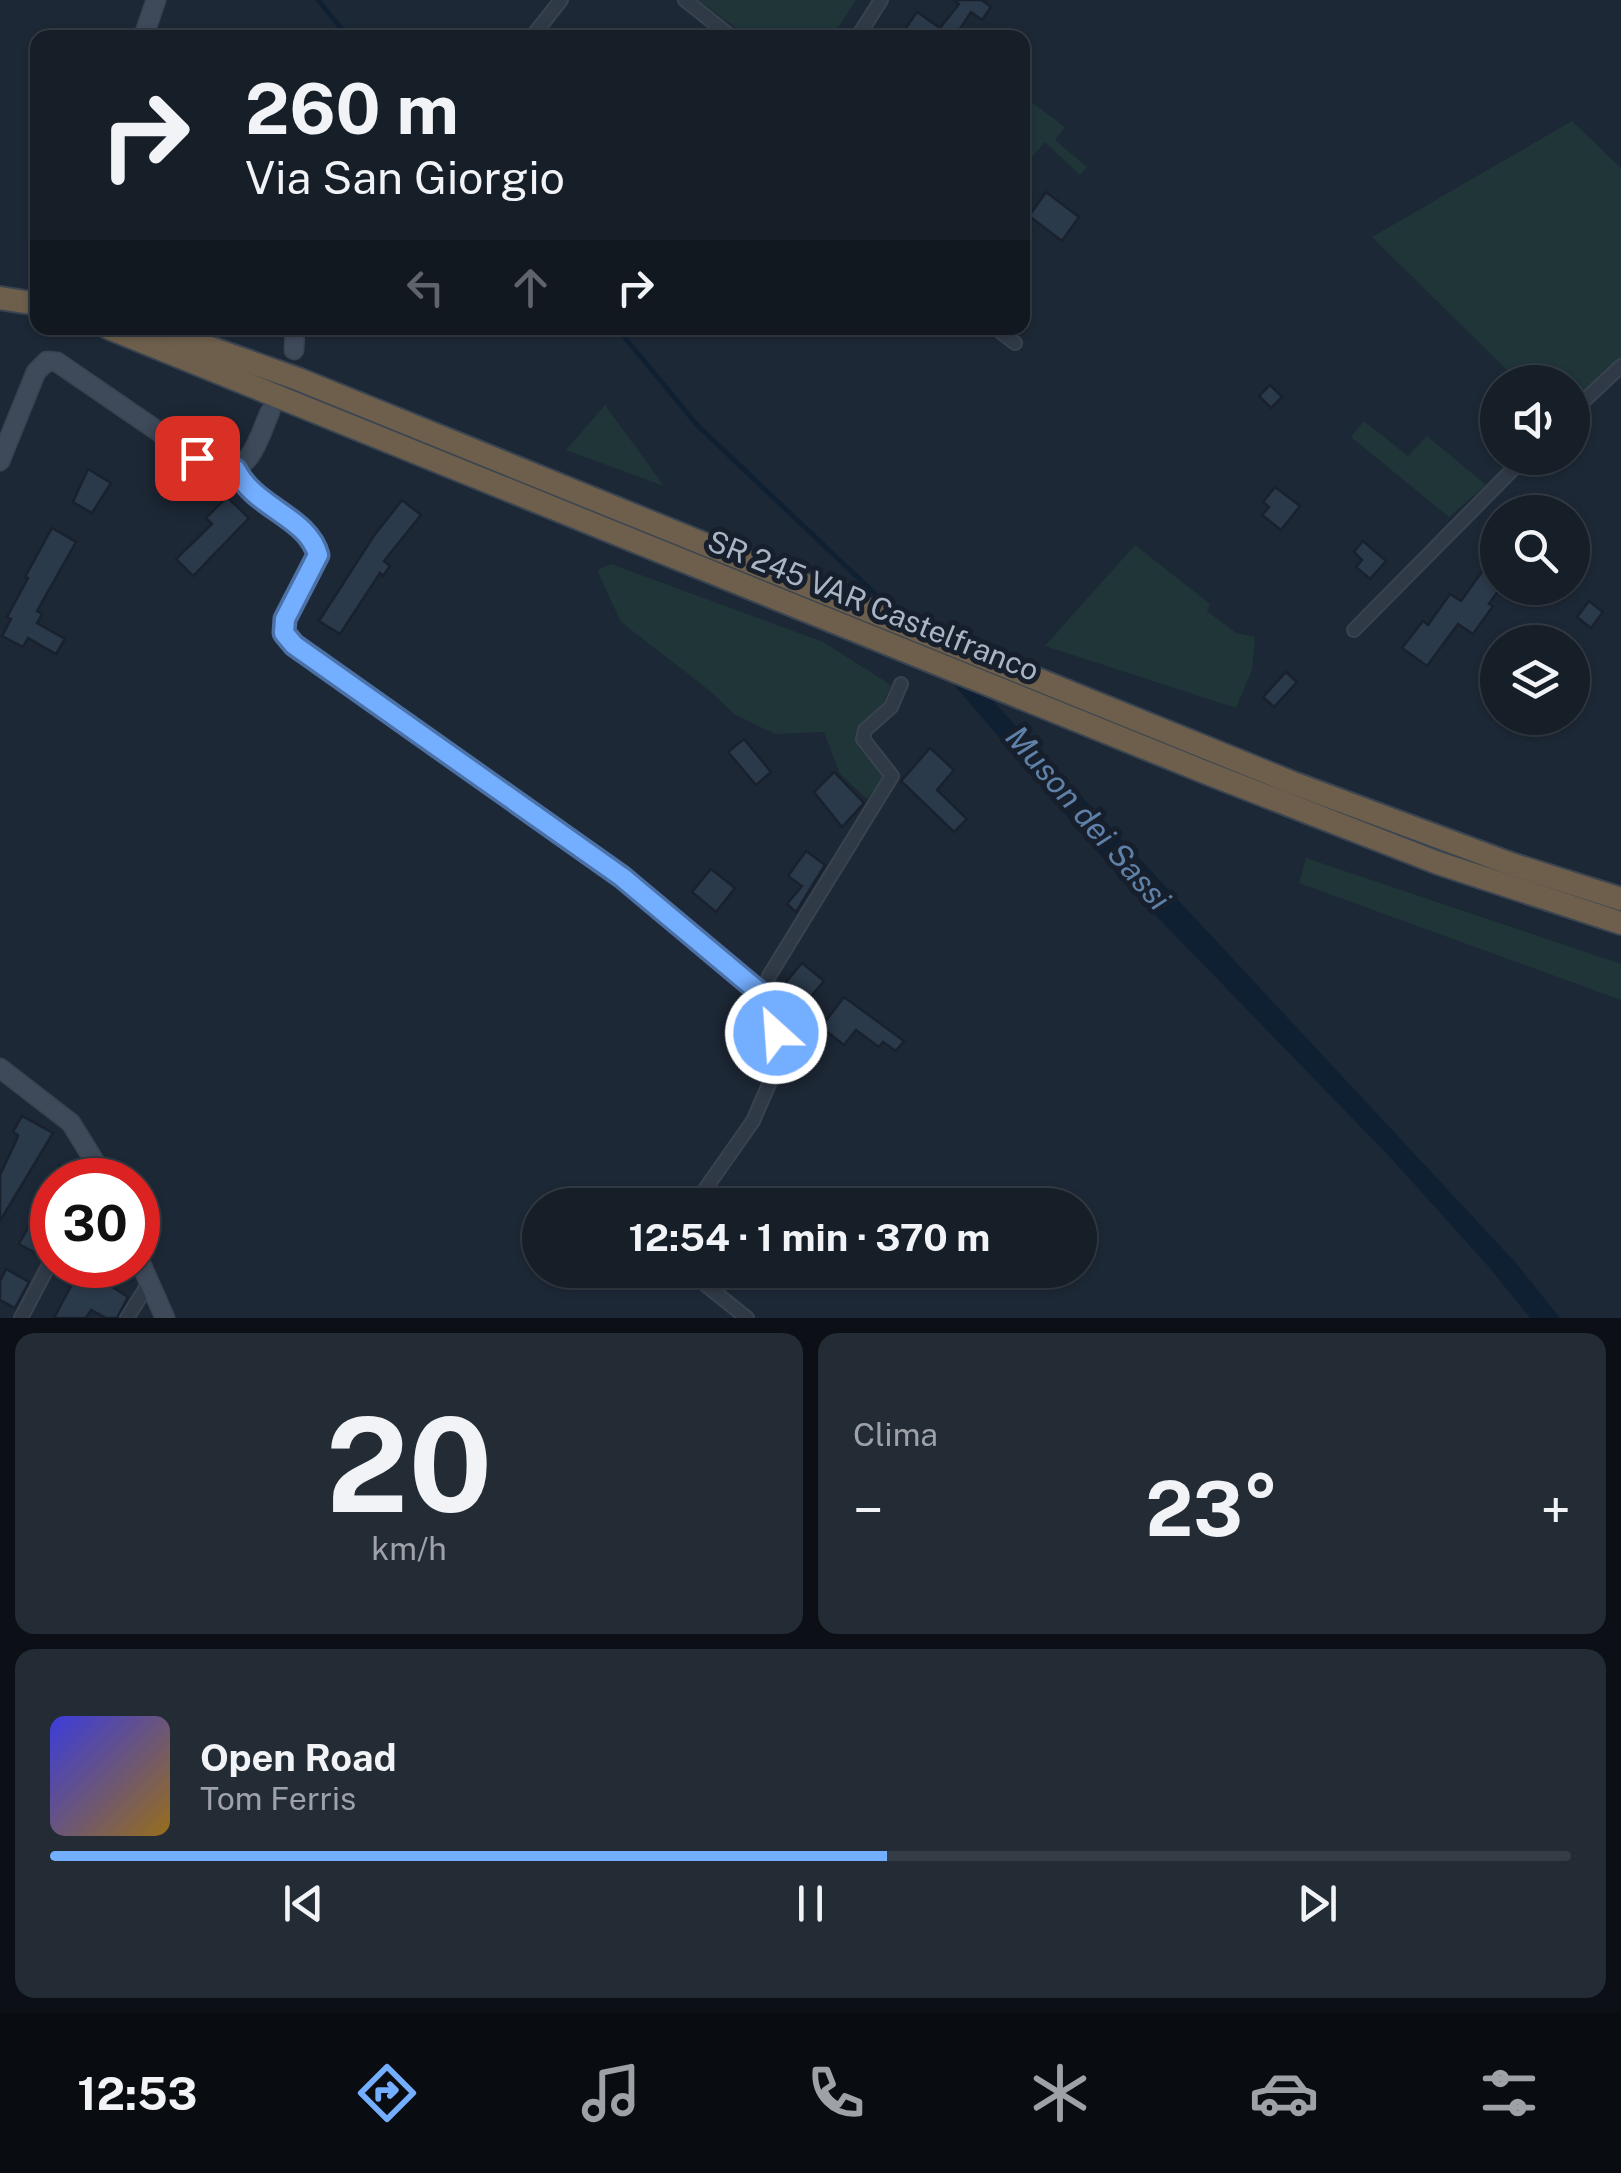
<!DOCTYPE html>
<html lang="it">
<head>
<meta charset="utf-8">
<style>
	body { margin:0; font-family:"Public Sans",sans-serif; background:#232b34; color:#f1f3f6; height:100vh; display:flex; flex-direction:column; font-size:38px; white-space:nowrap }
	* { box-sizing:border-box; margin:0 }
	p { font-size:32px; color:#9ea2a8 }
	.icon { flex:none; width:55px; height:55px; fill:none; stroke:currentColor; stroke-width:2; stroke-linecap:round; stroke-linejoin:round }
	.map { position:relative; height:1318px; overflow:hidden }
	.details { display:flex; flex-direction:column; gap:15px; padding:15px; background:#0c1016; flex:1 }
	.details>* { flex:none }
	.hud { position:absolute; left:30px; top:30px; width:1000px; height:305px; border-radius:20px; box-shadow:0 2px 8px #0004,0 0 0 2px #353c45; background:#161e28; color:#f1f3f6; overflow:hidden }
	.buttons { position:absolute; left:1480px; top:365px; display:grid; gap:20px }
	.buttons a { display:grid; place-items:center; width:110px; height:110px; border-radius:50%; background:#161e28; box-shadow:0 2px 8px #0004,0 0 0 2px #353c45; font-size:50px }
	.speed { position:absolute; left:30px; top:1158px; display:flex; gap:20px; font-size:50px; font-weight:700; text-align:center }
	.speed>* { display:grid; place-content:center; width:130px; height:130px; border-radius:50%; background:#161e28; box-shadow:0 2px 8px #0004,0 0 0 2px #353c45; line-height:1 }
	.speed .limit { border:15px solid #d22; background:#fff; color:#111 }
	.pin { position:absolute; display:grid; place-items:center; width:85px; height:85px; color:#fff; margin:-42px; border-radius:20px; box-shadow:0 5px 15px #0006 }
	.me { position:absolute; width:110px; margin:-55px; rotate:334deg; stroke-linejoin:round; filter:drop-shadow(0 0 8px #0008) }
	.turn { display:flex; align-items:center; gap:35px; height:210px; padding:0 50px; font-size:45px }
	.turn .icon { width:130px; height:130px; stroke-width:2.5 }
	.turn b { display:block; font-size:70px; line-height:85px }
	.lanes { display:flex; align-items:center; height:95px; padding:0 50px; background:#0003; justify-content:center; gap:50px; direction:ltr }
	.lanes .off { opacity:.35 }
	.big { font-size:75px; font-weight:700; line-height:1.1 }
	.details .tile { flex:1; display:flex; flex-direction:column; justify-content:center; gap:15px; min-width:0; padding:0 35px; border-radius:20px; background:#232b34 }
	.details .dial { align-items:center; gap:0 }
	.dial b { font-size:130px; line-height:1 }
	.song { display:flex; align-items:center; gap:30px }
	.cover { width:120px; height:120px; border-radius:15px; background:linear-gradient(135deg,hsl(240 70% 55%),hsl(40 70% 35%)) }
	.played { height:10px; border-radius:5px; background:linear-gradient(90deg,#74aeff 55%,#353c45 55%) }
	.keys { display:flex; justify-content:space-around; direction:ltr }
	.heat { display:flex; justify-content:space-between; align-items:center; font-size:55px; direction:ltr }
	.details .tiles { flex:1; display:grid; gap:15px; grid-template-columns:1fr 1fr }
	.tile:last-child { grid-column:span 2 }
	.trip { position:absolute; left:522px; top:1188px; width:575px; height:100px; border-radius:50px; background:#161e28; box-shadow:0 2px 8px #0004,0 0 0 2px #353c45; font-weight:700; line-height:100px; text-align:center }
	.menu { display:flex; height:160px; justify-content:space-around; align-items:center; background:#090c10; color:#9ea2a8 }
	.menu .icon { width:70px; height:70px }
	.menu .selected { color:#74aeff }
	.menu b { font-size:45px; color:#f1f3f6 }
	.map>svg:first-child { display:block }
	.green { fill:#1f3537 }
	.water { fill:#102033 }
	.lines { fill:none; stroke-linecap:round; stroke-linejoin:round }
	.stream { stroke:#102033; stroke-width:5 }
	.building { fill:#2b3a4b; stroke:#18212d; stroke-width:2.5 }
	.street-casing { stroke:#394350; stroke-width:16 }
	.secondary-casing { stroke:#394350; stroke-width:21 }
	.highway-casing { stroke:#3b4551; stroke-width:26 }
	.street { stroke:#303a47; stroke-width:12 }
	.secondary { stroke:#3e495a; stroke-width:18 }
	.highway { stroke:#6d5f4c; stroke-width:22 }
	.route-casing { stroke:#4b71a6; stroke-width:25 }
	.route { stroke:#74aeff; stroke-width:18 }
	.labels { text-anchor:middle; stroke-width:10; stroke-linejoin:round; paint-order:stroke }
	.street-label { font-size:30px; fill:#a9b5c4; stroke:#161f2b }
	.water-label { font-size:32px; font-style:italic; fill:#5f80a7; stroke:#161f2b }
</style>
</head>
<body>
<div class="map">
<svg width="1621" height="1318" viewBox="0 0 1621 1318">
	<rect width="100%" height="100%" fill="#1d2836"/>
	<!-- green -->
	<g class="green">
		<path d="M698,0H856L832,37H748Z"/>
		<path d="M1023,96L1065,127L1055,140L1087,167L1080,175L1045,142L1023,167Z"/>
		<path d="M1572,121L1621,168V358L1573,403L1572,382H1519L1372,237Z"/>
		<path d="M605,405L664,486L566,450Z"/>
		<path d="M1364,421L1408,456L1427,436L1486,485L1449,517L1351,437Z"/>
		<path d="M1135,545L1210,604L1207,611L1236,633L1255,637L1252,670L1236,708L1045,646Z"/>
		<path d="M611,564L823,642L891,685L884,702L856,733L859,743L885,775L867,799L840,774L824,732L775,734L734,714L710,691L621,622L597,570Z"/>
		<path d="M1306,858L1621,964V1000L1299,883Z"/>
	</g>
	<!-- water -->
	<path class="water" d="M954,685L991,699L1516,1263L1560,1318H1530L1488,1266L1388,1155L1127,886Z"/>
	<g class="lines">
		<!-- stream -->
		<g class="stream">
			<path d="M318,0L349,38"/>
			<path d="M617,328L697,425L891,609"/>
		</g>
	</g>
	<!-- building -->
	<g class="building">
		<path d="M954,0H982L991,7L982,20L971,12L954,38H899L917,12L940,28L959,4Z"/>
		<path d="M1046,192L1079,217L1062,241L1029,216Z"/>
		<path d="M1270,385L1282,397L1271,408L1259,396Z"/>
		<path d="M88,469L111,483L92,513L73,502Z"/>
		<path d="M1275,487L1300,506L1281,530L1262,515L1269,507L1263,502Z"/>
		<path d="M227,497L249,518L193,576L176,559L212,524L206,518Z"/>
		<path d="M402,500L421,515L384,561L390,566L383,576L380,573L340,634L319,621L373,537Z"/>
		<path d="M52,528L76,542L37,611L42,614L37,623L65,639L56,654L28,638L23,647L2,636L11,619L7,617L28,578L25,577Z"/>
		<path d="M1363,541L1386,561L1370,579L1356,567L1362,560L1354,552Z"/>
		<path d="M1498,549V591L1489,604L1493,606L1473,634L1458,624L1427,666L1402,648L1423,621L1428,625L1450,594L1461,601Z"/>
		<path d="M1589,601L1603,612L1591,628L1577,617Z"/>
		<path d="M1286,672L1297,682L1274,707L1263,697Z"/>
		<path d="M744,739L771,772L756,785L728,752Z"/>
		<path d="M930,748L954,770L937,790L967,819L954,832L901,781Z"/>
		<path d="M834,772L864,803L842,827L814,792Z"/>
		<path d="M806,851L825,865L796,912L787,904L802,886L788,876Z"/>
		<path d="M711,869L735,888L716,912L692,892Z"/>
		<path d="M802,963L824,981L804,1005L782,987Z"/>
		<path d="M844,997L904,1041L896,1051L883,1042L879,1047L856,1030L844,1045L821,1027Z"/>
		<path d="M22,1116L53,1133L0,1221V1175L16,1141L18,1135L13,1132Z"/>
		<path d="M60,1165L91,1180H52Z"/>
		<path d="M32,1220L52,1230L41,1256L19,1244Z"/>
		<path d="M82,1265H114L103,1281L128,1297L117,1318H106L91,1310L86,1318H54Z"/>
		<path d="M6,1269L29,1282L15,1308L0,1300V1281Z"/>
	</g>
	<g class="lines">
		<!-- street casing -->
		<g class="street-casing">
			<g id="street">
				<path d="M685,0L733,38"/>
				<path d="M531,38L561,0"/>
				<path d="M857,38L881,0"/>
				<path d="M996,328L1015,343"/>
				<path d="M1572,412L1621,366"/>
				<path d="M236,470C255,508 308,517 319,555L285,619L284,633L294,645L623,877L763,996L776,1033L773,1075L753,1121L694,1205"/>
				<path d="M1354,630L1524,458"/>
				<path d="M763,996L769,976L892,776L863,739L865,730L891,707L901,684"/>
				<path d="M687,1270L747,1318"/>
				<path d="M21,1318L52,1259"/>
				<path d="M127,1318L149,1283"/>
			</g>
		</g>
		<!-- secondary casing -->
		<g class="secondary-casing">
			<g id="secondary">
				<path d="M143,38L156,0"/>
				<path d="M294,350L295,328"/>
				<path d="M0,461L36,372L47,361L57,362L197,458L224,472C253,468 259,436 270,412"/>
				<path d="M0,1068L71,1123L106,1180"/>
				<path d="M138,1257L165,1318"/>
			</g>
		</g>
		<!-- highway casing -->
		<g class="highway-casing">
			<g id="highway">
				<path d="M0,298L38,304"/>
				<path d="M109,328L1207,773L1438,863L1621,923"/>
				<path d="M154,328L298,379L1293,783L1511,864L1621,899"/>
			</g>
		</g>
		<!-- street -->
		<use href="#street" class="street"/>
		<!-- secondary -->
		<use href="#secondary" class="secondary"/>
		<!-- highway -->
		<use href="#highway" class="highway"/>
	</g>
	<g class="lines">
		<!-- route casing -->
		<g class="route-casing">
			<path id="route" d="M197,458L222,472L236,470C255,508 308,517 318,555L285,619L284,633L294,645L622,877L764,996L776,1033"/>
		</g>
		<!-- route -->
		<use href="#route" class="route"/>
	</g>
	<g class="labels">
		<!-- street labels -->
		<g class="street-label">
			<text transform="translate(873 606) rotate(22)" y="10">SR 245 VAR Castelfranco</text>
		</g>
		<!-- water labels -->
		<g class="water-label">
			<text transform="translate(1088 818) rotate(49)" y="11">Muson dei Sassi</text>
		</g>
	</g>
</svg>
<div class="buttons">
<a><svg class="icon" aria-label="sound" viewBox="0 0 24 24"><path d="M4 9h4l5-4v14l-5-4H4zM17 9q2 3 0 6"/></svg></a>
<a><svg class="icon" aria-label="search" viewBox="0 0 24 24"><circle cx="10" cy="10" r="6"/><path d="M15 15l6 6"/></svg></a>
<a><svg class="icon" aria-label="layers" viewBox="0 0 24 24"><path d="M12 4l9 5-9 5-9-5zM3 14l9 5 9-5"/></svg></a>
</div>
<div class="speed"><div class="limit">30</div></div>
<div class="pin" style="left:197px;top:458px;background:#d93025"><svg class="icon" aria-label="arrive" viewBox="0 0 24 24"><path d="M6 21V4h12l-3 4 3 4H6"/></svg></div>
<svg class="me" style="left:776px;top:1033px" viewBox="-20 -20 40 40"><circle r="17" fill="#74aeff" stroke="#fff" stroke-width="3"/><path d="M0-11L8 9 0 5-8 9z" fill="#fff"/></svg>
<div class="trip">12:54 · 1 min · 370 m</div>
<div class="hud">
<div class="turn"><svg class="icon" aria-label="right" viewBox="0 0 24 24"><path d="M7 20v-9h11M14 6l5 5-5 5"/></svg><div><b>260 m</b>Via San Giorgio</div></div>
<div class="lanes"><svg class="icon off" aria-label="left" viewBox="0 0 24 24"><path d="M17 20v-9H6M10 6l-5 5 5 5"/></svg><svg class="icon off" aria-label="ahead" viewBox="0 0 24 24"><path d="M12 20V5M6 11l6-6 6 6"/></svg><svg class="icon" aria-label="right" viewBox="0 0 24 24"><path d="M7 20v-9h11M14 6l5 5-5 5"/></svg></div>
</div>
</div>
<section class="details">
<div class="tiles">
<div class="tile dial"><b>20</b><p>km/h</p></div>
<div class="tile"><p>Clima</p>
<div class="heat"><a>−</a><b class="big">23°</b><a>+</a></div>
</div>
<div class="tile">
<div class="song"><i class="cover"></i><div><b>Open Road</b><p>Tom Ferris</p></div></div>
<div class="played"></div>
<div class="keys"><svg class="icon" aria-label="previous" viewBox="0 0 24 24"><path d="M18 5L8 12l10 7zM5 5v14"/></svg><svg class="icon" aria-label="pause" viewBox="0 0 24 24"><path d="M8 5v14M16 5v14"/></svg><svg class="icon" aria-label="next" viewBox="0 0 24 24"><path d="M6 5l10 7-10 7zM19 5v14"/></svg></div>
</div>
</div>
</section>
<nav class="menu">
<b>12:53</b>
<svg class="icon selected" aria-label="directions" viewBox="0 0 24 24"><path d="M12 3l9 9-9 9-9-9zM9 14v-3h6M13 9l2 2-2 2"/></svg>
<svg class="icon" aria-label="music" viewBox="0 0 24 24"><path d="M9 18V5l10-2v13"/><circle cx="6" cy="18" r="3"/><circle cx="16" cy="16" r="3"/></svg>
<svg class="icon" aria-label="phone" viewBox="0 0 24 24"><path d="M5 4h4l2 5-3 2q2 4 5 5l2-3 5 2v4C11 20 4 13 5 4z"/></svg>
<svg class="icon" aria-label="climate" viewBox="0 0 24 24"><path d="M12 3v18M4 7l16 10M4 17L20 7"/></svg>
<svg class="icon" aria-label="car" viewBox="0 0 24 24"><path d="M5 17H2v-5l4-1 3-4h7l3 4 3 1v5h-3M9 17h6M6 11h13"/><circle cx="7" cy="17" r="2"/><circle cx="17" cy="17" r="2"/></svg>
<svg class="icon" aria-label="filters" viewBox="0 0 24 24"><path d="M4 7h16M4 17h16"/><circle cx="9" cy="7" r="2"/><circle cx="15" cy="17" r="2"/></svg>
</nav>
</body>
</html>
